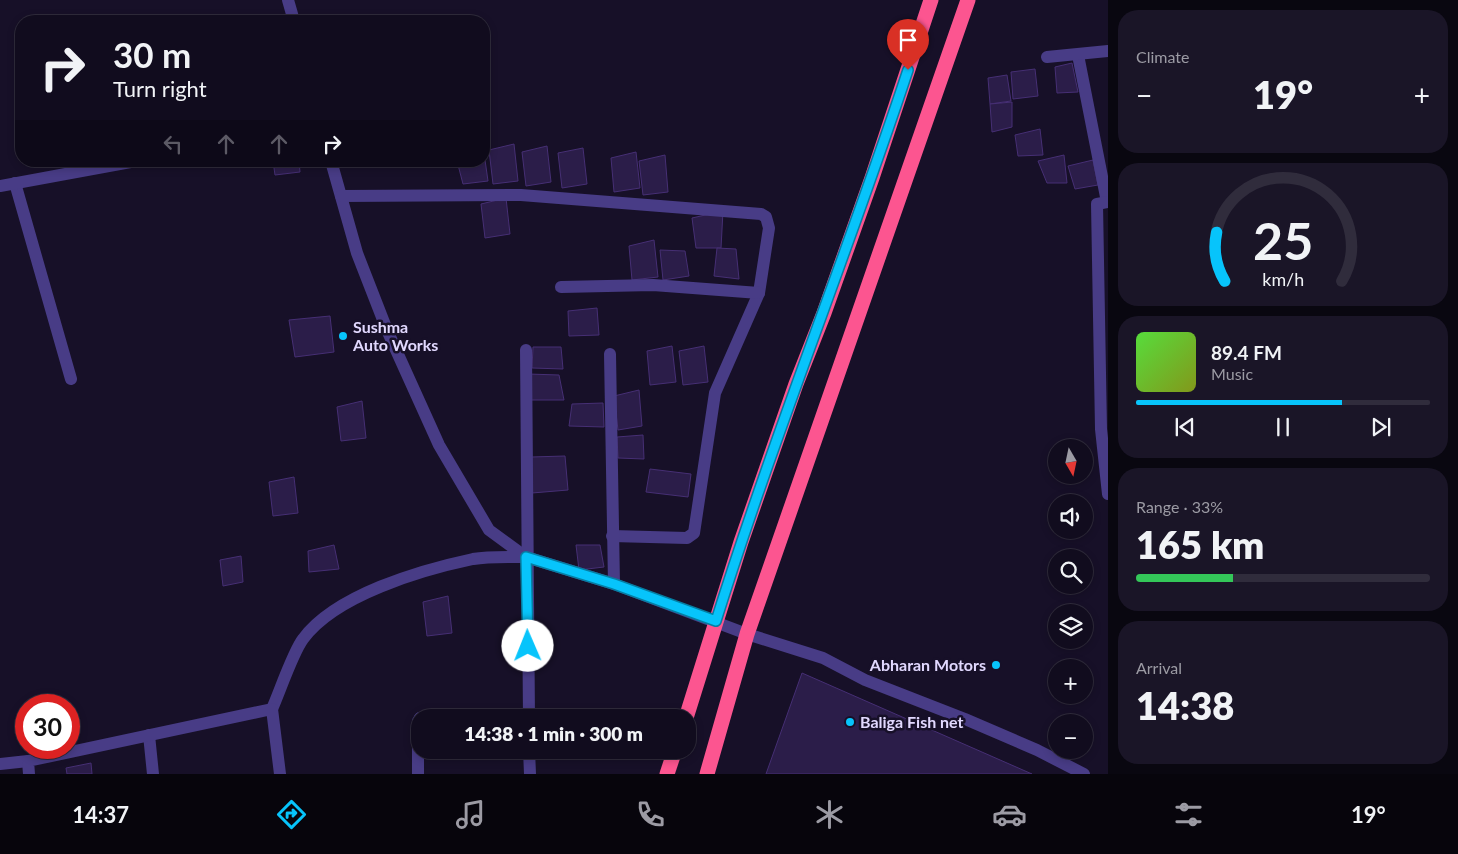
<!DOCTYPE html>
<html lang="en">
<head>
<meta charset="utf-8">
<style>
	body { margin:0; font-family:Lato,sans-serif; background:#1a1527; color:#f1f3f6; height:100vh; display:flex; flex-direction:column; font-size:19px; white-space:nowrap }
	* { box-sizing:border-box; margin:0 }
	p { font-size:16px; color:#9c9ba4 }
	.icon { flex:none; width:28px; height:28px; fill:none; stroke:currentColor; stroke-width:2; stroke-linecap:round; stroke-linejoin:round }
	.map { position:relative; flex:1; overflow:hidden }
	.panel { display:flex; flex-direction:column; gap:10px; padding:10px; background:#090710; width:350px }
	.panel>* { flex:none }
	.guide { position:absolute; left:15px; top:15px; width:475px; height:152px; border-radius:20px; box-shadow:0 2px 8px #0003,0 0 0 1px #302c3c; background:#110c1e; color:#f1f3f6; overflow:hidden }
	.needle { width:32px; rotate:171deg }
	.fabs { position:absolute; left:1048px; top:439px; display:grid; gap:10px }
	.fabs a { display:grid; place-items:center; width:45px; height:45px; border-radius:50%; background:#110c1e; box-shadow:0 2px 8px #0003,0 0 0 1px #302c3c; font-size:25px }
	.speed { position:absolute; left:15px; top:694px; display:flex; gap:10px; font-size:25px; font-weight:700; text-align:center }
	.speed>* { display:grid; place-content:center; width:65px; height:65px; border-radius:50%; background:#110c1e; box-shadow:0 2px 8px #0003,0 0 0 1px #302c3c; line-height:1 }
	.speed .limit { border:8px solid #d22; background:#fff; color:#111 }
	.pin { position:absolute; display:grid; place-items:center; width:42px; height:42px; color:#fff; margin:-51px -21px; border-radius:50% 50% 50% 0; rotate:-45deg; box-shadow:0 0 5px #0007 }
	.pin .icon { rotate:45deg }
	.me { position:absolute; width:55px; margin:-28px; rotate:359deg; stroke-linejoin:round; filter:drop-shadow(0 0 4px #0008) }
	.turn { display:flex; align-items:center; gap:18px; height:105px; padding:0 15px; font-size:22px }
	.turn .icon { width:65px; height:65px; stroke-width:2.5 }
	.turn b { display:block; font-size:35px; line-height:42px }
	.lanes { display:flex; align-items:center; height:48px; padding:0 15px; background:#0003; justify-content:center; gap:25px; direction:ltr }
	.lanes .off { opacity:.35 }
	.big { font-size:38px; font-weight:800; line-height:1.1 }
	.panel .widget { flex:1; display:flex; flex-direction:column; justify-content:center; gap:8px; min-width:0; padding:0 18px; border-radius:20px; background:#1a1527 }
	.panel .dial { align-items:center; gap:0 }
	.dial svg { height:130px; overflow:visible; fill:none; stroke:#302c3c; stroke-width:7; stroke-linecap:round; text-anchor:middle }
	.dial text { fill:#f1f3f6; stroke:none }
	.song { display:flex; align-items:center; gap:15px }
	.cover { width:60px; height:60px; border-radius:8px; background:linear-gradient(135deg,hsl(110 70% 55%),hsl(70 70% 35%)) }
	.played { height:5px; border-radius:2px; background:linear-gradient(90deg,#07c4fb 70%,#302c3c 70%) }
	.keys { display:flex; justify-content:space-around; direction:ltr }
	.heat { display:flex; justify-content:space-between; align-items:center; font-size:28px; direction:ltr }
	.charge { height:8px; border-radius:4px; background:linear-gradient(90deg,#34c759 33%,#302c3c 0) }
	.trip { position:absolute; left:411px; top:709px; width:285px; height:50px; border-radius:20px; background:#110c1e; box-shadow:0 2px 8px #0003,0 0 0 1px #302c3c; font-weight:800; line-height:50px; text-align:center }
	.tabs { display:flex; height:80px; justify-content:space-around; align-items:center; background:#07050c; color:#9c9ba4 }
	.tabs .icon { width:35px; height:35px }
	.tabs .on { color:#07c4fb }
	.tabs b { font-size:22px; color:#f1f3f6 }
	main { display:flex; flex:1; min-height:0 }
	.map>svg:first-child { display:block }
	.building { fill:#2b1d49; stroke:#462f74 }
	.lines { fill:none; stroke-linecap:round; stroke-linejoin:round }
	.minor { stroke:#483c86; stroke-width:12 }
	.highway { stroke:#fc5590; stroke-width:15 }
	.route-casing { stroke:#057fa3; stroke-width:12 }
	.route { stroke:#07c4fb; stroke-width:9 }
	.poi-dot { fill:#07c4fb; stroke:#171028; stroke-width:2 }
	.labels { text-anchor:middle; stroke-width:5; stroke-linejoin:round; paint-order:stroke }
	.poi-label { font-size:16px; font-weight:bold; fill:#e1d8fe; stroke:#171028; text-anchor:start }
</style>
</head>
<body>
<main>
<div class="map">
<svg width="1108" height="774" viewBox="0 0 1108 774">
	<rect width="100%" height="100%" fill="#171028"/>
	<!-- building -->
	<g class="building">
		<path d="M1072,63L1078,92L1057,93L1055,67Z"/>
		<path d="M1035,69L1038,96L1013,99L1011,72Z"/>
		<path d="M1007,75L1011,101L990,104L988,78Z"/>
		<path d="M1012,102V127L992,132L990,104Z"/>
		<path d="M1040,129L1043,155L1018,156L1015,135Z"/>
		<path d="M514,144L518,181L493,184L489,150Z"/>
		<path d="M547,146L551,182L526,186L522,152Z"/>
		<path d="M583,148L587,184L562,188L558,153Z"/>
		<path d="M636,152L640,188L614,192L611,158Z"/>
		<path d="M484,153L488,181L463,184L457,161H484Z"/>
		<path d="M665,155L668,192L643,195L639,161Z"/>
		<path d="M1064,155L1067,183H1047L1038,161Z"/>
		<path d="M1093,160L1098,185L1075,189L1068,166Z"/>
		<path d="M273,161H299L300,172L275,175Z"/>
		<path d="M506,198L510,234L485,238L481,204Z"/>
		<path d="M723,211L721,248H696L692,218Z"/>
		<path d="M654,240L658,277L632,280L629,246Z"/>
		<path d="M717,248L736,249L739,279L714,276Z"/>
		<path d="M660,250L685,251L689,276L663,280Z"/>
		<path d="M597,308L599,335L569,336L568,311Z"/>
		<path d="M330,316L334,352L295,357L289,320Z"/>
		<path d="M672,346L676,382L650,385L647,351Z"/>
		<path d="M704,346L708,382L683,385L679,351Z"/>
		<path d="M533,347H561L563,369L532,368Z"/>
		<path d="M528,374L559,375L564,400H526Z"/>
		<path d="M639,390L642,426L618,430L614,396Z"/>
		<path d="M362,401L366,438L341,441L337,407Z"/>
		<path d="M603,403L604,427L569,426L572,404Z"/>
		<path d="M643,435L644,459L618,458L617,437Z"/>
		<path d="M565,456L568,490L532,493L531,457Z"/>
		<path d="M650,469L691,474L688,497L646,492Z"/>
		<path d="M294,477L298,513L273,516L269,482Z"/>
		<path d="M334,545L339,569L309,572L308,551Z"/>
		<path d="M576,545H600L604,567L579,570Z"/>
		<path d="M241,556L243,582L223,586L220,560Z"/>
		<path d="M448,596L452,633L427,636L423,602Z"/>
		<path d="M802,673L1032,774H766Z"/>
		<path d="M91,763L92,774H67L66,768Z"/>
	</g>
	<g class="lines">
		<!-- minor -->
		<g class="minor">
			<path d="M288,0L294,21"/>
			<path d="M1078,55L1107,202"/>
			<path d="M1047,57L1108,51"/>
			<path d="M331,161L357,253L387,330L439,445L489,530L526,557L614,584L747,634L823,658L865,680L965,719L1037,750L1084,774"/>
			<path d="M15,183L71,379"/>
			<path d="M0,186L136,161"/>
			<path d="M341,196L521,195L761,214L766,217L769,228L759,293L715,393L694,533L687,538L612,536"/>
			<path d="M1108,202L1097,204L1101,429L1108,494"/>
			<path d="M561,287L653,285L759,293"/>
			<path d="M526,350L529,718"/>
			<path d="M610,354L614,584"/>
			<path d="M272,709C280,691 293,652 303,639C335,595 421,570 473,559C489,556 509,557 526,557"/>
			<path d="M420,718L427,716L459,718"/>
			<path d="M149,735L153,774"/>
			<path d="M529,750L530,774"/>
			<path d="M0,764L28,761"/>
			<path d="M29,774L28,761L272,709L280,774"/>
			<path d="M418,774V721L420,718"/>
		</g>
		<!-- highway -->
		<g class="highway">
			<path d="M686,718L741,542L796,384L824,313L872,178L931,0"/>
			<path d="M667,774L675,750"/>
			<path d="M707,774L747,634L968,0"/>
		</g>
	</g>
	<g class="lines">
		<!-- route casing -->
		<g class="route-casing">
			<path id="route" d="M528,646L526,557L614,584L716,621C774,435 847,255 908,70"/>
		</g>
		<!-- route -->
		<use href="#route" class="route"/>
	</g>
	<!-- markers -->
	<g class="poi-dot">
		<circle cx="343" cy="336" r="5"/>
		<circle cx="996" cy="665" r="5"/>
		<circle cx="850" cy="722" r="5"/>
	</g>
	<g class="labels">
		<!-- poi labels -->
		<g class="poi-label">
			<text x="353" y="333">Sushma<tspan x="353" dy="18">Auto Works</tspan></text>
			<text x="986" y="671" text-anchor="end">Abharan Motors</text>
			<text x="860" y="728">Baliga Fish net</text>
		</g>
	</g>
</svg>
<div class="fabs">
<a><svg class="needle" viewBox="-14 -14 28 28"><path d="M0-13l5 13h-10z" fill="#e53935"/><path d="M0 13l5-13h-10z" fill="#9c9ba4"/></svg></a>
<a><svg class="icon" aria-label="sound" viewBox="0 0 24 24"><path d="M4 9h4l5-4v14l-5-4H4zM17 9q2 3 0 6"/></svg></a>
<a><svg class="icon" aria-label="search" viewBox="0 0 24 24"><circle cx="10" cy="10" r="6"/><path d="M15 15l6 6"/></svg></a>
<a><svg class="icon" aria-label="layers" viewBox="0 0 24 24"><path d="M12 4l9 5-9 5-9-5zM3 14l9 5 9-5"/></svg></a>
<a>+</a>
<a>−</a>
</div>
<div class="speed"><div class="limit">30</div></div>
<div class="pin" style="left:908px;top:70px;background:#d93025"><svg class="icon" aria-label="arrive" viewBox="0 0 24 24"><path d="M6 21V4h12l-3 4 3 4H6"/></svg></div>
<svg class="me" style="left:528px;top:646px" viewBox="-20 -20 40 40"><circle r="19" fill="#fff"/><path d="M0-13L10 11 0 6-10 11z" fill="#07c4fb"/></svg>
<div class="trip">14:38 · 1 min · 300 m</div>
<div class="guide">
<div class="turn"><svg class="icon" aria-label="right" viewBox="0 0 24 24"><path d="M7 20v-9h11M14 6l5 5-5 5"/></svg><div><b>30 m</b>Turn right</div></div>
<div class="lanes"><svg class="icon off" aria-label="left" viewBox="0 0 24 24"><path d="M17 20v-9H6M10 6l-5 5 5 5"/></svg><svg class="icon off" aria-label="ahead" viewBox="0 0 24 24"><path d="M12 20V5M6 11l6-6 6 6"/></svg><svg class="icon off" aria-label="ahead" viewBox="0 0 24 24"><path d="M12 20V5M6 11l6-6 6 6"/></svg><svg class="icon" aria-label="right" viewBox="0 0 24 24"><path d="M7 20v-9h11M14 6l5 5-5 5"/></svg></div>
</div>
</div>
<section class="panel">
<div class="widget"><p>Climate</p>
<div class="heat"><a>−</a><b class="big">19°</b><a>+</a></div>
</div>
<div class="widget dial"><svg viewBox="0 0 100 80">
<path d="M14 69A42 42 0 1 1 86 69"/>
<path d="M14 69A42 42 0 0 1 9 39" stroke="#07c4fb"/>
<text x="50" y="56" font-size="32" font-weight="700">25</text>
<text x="50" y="72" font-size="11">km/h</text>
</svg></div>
<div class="widget">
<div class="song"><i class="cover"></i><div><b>89.4 FM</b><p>Music</p></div></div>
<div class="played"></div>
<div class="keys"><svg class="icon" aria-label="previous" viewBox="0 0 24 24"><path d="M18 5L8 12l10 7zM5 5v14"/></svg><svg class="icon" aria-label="pause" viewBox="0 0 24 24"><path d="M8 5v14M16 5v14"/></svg><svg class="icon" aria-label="next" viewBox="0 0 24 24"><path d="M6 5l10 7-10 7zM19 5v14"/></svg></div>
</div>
<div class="widget"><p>Range · 33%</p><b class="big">165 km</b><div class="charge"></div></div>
<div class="widget"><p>Arrival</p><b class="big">14:38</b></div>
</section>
</main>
<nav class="tabs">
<b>14:37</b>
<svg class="icon on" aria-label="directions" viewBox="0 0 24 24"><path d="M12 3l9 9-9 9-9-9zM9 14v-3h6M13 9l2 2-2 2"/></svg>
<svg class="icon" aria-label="music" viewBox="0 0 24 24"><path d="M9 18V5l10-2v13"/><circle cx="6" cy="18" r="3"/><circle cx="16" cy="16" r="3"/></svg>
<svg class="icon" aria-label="phone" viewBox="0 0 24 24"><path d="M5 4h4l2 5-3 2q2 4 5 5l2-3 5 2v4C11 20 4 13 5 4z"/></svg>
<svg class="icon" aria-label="climate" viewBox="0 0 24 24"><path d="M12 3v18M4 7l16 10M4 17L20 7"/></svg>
<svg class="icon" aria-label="car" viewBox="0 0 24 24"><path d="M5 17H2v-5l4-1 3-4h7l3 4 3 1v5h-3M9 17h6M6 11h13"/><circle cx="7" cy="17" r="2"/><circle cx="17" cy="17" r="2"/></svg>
<svg class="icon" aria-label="filters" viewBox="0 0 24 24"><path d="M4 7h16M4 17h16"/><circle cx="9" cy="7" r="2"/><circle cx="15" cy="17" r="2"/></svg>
<b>19°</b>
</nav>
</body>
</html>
